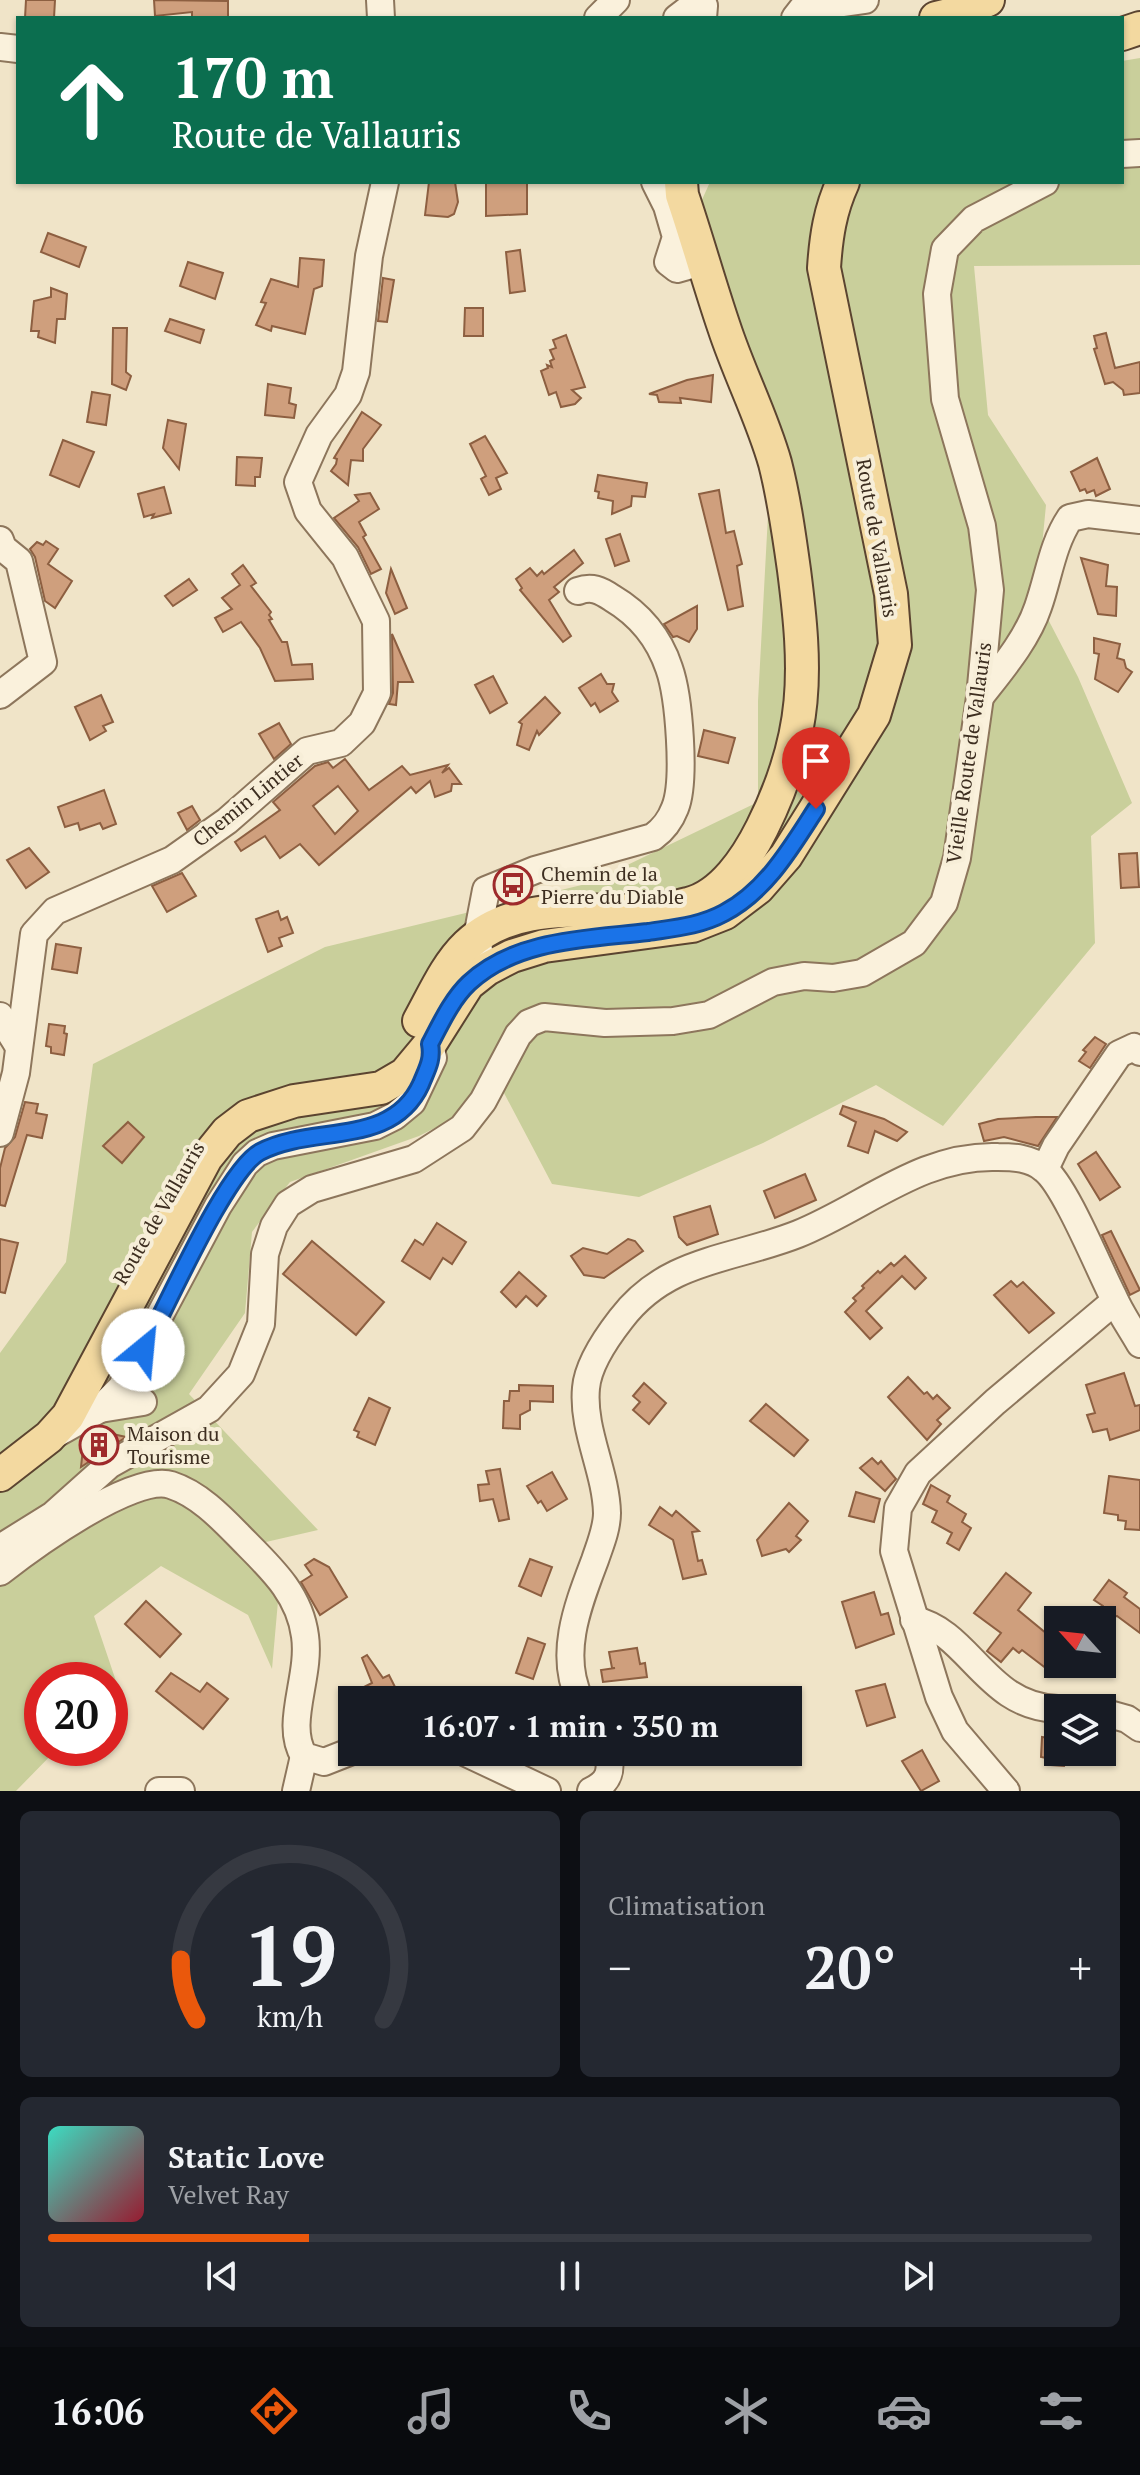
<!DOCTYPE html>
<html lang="fr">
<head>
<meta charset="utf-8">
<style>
	body { margin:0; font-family:"PT Serif",serif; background:#242831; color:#f1f3f6; height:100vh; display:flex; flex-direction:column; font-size:30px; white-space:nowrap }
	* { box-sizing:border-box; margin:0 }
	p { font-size:26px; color:#9ea1a6 }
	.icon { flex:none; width:44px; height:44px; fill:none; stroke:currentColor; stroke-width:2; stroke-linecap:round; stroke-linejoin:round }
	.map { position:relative; height:1791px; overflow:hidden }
	.panel { display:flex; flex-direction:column; gap:20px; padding:20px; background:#0d0f14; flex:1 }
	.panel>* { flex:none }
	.guide { position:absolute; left:16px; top:16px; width:1108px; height:168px; border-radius:0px; box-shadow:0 2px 6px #0004; background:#0b6e4f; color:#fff; overflow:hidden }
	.needle { width:52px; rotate:297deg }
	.tools { position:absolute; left:1044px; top:1606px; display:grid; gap:16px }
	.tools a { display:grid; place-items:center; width:72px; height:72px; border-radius:0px; background:#171b24; box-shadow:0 2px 6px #0004; font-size:40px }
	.speed { position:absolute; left:24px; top:1662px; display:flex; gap:16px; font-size:40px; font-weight:700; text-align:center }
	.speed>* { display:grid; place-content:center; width:104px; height:104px; border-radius:50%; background:#171b24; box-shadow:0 2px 6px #0004; line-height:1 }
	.speed .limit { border:12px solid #d22; background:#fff; color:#111 }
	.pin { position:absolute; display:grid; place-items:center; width:68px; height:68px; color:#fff; margin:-82px -34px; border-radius:50% 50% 50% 0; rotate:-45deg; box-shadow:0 0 8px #0007 }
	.pin .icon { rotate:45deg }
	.me { position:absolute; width:88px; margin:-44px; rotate:28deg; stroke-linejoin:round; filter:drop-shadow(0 0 6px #0008) }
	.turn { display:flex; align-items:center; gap:28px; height:168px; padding:0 24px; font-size:36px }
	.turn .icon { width:104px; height:104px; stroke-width:2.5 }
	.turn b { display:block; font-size:56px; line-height:68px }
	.big { font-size:60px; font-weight:700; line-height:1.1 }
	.panel .widget { flex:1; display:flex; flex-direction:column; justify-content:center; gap:12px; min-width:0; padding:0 28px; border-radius:12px; background:#242831 }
	.panel .dial { align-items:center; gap:0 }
	.dial svg { height:208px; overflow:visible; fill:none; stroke:#363941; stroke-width:7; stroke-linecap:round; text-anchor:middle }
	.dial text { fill:#f1f3f6; stroke:none }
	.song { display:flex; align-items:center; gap:24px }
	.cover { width:96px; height:96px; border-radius:12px; background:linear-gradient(135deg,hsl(170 70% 55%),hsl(350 70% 35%)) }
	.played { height:8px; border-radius:4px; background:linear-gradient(90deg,#ea580c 25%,#363941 25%) }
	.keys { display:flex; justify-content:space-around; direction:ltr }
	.heat { display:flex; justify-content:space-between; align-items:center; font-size:44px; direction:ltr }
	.panel .tiles { flex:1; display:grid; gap:20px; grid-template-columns:1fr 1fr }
	.widget:last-child { grid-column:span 2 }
	.trip { position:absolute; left:338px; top:1686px; width:464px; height:80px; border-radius:0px; background:#171b24; box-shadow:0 2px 6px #0004; font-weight:700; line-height:80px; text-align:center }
	.tabs { display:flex; height:128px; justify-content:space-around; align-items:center; background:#090b0e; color:#9ea1a6 }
	.tabs .icon { width:56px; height:56px }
	.tabs .active { color:#ea580c }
	.tabs b { font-size:36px; color:#f1f3f6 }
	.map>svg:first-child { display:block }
	.green { fill:#c9cf9b }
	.building { fill:#cf9f7d; stroke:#8d5f41; stroke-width:2; fill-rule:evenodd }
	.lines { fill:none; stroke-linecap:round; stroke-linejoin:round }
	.minor-casing { stroke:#8d765c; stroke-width:30 }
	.major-casing { stroke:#5b4430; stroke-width:36 }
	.minor { stroke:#faf1dc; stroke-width:26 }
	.major { stroke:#f3d9a0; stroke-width:32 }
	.route-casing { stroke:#114b97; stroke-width:20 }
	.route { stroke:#1a73e8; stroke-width:14 }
	.labels { text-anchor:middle; stroke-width:8; stroke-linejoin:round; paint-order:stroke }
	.street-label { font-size:20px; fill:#3d2e20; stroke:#f7eed8 }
	.poi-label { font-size:20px; fill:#3d2e20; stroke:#f7eed8; text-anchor:start }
</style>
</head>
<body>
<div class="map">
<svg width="1140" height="1791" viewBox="0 0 1140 1791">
	<rect width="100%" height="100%" fill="#f0e4c8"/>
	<!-- green -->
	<path class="green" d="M1140,58V265L974,266L988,415L1046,505L1037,598L1078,677L1132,803L1091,836L1095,943L943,1126L876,1085L763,1143L639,1197L552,1184L504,1093L419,1136L290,1182L252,1232L245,1313L189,1394L318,1530L266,1542L278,1601L272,1669L248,1615L161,1566L94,1616L118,1687L110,1695V1680H42V1748H58L16,1791H0V1353L66,1262L93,1064L325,947L590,883L758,802V701L770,478L696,213L710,182H1122V61Z"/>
	<!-- building -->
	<g class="building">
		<path d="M26,0H55L54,18H25Z"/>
		<path d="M154,0L228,1V18H192V12L155,16Z"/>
		<path d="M429,182H455L458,202L454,214L448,217L425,215Z"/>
		<path d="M486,182H527V214L486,216Z"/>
		<path d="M48,233L86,247L79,267L41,252Z"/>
		<path d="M520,250L525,291L510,293L506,252Z"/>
		<path d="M300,258L324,260L322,286L314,289L305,334L272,326L271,331L256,325L266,303L261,302L271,279L298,287Z"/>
		<path d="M188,262L223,273L215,299L180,286Z"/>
		<path d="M383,278L394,280L387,322L378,321Z"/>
		<path d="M51,288L67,294L65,319H57L55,343L38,337L39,331H31L34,301L51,297Z"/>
		<path d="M465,308H483V336H464Z"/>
		<path d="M170,319L204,330L200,343L165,331Z"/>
		<path d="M113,328H127L126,372L131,376L126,390L112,384Z"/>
		<path d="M1106,333L1115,368L1140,362V393L1124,395L1123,390L1113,382L1105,384L1094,349L1097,348L1094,336Z"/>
		<path d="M566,335L585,387L572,390L581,398L575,404L561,407L556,392L549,395L541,371L548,368L547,365L552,367L550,361L554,359L550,350L556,348L553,340Z"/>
		<path d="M713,375L711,402L680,398L681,403L659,402L657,395L649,394L687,380Z"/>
		<path d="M268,384L291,388L289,403L296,405L294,418L265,415Z"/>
		<path d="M92,392L110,395L106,425L87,422Z"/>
		<path d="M362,412L381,425L363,449V461L351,460L348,485L331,471L336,464L337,459L334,458Z"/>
		<path d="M168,420L186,424L179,469L163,448Z"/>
		<path d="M485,436L507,473L496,478L501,489L489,495L481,479L486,476L470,444Z"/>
		<path d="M63,440L94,452L79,487L50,475Z"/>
		<path d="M237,457L262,458L260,477H255V486L236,485Z"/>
		<path d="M1097,458L1110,489L1096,496L1094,490L1087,493L1085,489L1080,491L1071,472Z"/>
		<path d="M598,475L647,483L645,497L632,496L631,506L612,514L613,501L598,498L599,492L595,491Z"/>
		<path d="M164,487L171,513L152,518L154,514L144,517L138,494Z"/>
		<path d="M719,490L726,533L734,531L742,564L737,566L743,606L728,610L699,494Z"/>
		<path d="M370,493L379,509L359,522L366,535L363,537L381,569L371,574L358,547L334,518L359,501L355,495Z"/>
		<path d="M620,534L629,561L615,566L606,539Z"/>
		<path d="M46,541L58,549L48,564L72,581L55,608L45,601L35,557L30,549L37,542L43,545Z"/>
		<path d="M574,550L583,563L554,587L559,592L549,600L571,636L563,642L520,590L522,588L516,579L530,568L537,576L542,571L544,574Z"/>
		<path d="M1081,558L1108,565L1106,586L1117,587L1116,616L1098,614Z"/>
		<path d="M243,565L256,583L251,586L271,612L269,615L272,619L269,620L282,642H287L292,665L312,664L313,679L275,681L260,648L241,622L223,632L215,618L232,609L222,598L240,585L232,574Z"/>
		<path d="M391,569L407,608L395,614L386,593Z"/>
		<path d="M189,579L197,590L173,606L165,596Z"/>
		<path d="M697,606V629L689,642L677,636L673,637L664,624Z"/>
		<path d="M392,634L413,682H398L396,705L389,704L393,693Z"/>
		<path d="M1094,638L1120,644L1117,658L1124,660L1126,668L1132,672L1118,692L1095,679L1099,654L1094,653Z"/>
		<path d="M601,674L607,684H614L612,692L618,701L600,712L595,703L591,706L579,688Z"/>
		<path d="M493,676L507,703L490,713L475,685Z"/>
		<path d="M101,695L113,722L103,726L106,731L90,740L75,707Z"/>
		<path d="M545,697L560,713L539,735L537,731L529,750L517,745L522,724L519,722Z"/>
		<path d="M279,723L291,744L274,759L259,734Z"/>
		<path d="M704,730L735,738L728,763L698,756Z"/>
		<path d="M345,759L369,790L402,766L410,775L448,765L442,773L449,768L461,784H452L451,791L435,797L430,781L416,793L411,787L319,865L300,844L280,858L265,836L241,851L235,842L280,810L273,802L315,766L328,762L333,768ZM338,786L358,811L335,834L313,806Z"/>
		<path d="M104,790L116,824L103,829L100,823L80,830L78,823L65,827L58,807Z"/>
		<path d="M192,806L200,820L187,830L178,813Z"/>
		<path d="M29,848L49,872L26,888L7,860Z"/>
		<path d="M1137,853L1139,887L1121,888L1119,854Z"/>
		<path d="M182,873L196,896L167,912L152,886Z"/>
		<path d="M278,911L281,920L287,917L293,933L279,938L282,946L268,952L256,919Z"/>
		<path d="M56,944L81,948L77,973L52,969Z"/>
		<path d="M49,1024L65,1026L64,1033L67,1034L64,1055L51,1053V1047L46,1046Z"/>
		<path d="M1095,1037L1106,1044L1090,1068L1079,1061L1086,1052L1083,1050Z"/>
		<path d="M25,1102L38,1104L36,1113L47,1115L42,1138L27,1135L5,1206L0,1205V1168L5,1148L15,1137Z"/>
		<path d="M843,1106L884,1119L907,1132L897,1141L875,1131L868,1153L848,1146L856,1122L840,1114Z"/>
		<path d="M1036,1117H1057L1038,1146L1004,1137L984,1141L979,1124L998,1119Z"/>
		<path d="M128,1122L144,1137L122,1163L103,1146Z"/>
		<path d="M1096,1152L1120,1187L1100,1200L1078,1164Z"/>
		<path d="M805,1174L816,1200L775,1218L764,1191Z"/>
		<path d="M710,1206L718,1234L687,1245L679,1237L674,1217Z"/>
		<path d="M437,1223L466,1242L452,1264L443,1258L430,1279L402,1261L415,1240L423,1245Z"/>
		<path d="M1111,1231L1140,1290L1130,1295L1102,1235Z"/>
		<path d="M0,1239L18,1243L5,1293L0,1292Z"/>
		<path d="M628,1239L635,1241L643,1251L604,1278L584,1275L571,1256L583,1248L607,1254Z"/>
		<path d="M312,1241L384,1302L356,1335L283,1274Z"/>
		<path d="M905,1256L926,1278L915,1289L902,1276L866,1311L882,1328L870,1339L845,1312L856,1301L853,1298L864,1288L862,1286L878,1271L880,1273L891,1263L894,1266Z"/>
		<path d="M519,1272L546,1296L537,1306L526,1296L516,1307L501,1292Z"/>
		<path d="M1011,1281L1017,1287L1023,1282L1054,1313L1029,1333L994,1295Z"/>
		<path d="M1124,1373L1135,1406L1140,1405V1430L1110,1440L1107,1429L1093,1432L1087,1415L1095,1413L1086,1385Z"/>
		<path d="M908,1377L924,1394L927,1392L933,1399L937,1395L950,1408L937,1420L941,1424L927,1440L888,1397Z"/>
		<path d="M644,1383L666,1403L649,1424L633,1410L640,1402L633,1396Z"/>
		<path d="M519,1385L553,1386V1402L530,1401V1410L520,1415V1429L503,1428L504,1401H509L510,1391H519Z"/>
		<path d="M369,1398L390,1408L375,1445L357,1437L359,1432L354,1430Z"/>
		<path d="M766,1404L808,1440L794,1456L750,1421Z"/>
		<path d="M95,1430L126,1437L81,1467L84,1439Z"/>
		<path d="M872,1458L878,1464L881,1461L896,1479L885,1491L860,1468Z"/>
		<path d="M500,1469L509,1519L499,1521L493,1499L480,1501L478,1485L489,1484L486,1471Z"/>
		<path d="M552,1472L567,1499L547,1511L541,1501L538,1503L527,1486Z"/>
		<path d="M1109,1476L1140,1480V1530L1125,1529L1126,1521L1118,1520V1515L1104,1513Z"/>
		<path d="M931,1485L950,1496L947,1502L966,1514L962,1522L971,1528L959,1550L947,1543L952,1533L932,1522L937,1511L923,1504Z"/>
		<path d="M856,1492L880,1499L874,1522L849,1516Z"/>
		<path d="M789,1503L808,1521L796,1536L801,1540L789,1552L786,1549L762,1556L757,1540Z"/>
		<path d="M660,1507L672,1516L676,1511L699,1531L692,1532L698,1561L702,1560L706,1574L683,1579L673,1540L649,1525Z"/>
		<path d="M314,1559L329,1567L347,1597L320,1615L301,1582L312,1575L305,1565Z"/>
		<path d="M530,1559L552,1567L541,1596L519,1586Z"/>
		<path d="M1006,1573L1031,1593L1018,1610L1058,1643V1662L1051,1672L1022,1650L1019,1653L1013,1648L1001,1662L987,1651L1001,1633L974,1613Z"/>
		<path d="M1109,1580L1127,1593L1124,1597L1140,1609V1633L1117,1616L1102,1617L1103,1606L1094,1600Z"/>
		<path d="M874,1592L881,1615L888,1613L894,1634L856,1648L842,1602Z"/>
		<path d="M146,1601L181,1634L160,1657L125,1624Z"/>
		<path d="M528,1638L545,1644L533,1679L516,1673Z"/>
		<path d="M637,1648L640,1664L645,1663L647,1677L603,1682L601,1670L615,1668H612L609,1652Z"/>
		<path d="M367,1655L383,1678L389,1675L397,1691L391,1693L394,1700H363L358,1690L372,1683L362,1658Z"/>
		<path d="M171,1673L200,1692L207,1683L228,1699L203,1729L156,1691Z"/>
		<path d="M885,1684L895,1717L867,1726L856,1691Z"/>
		<path d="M1042,1737L1058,1739V1752H1066L1064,1766L1051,1765V1759L1041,1757Z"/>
		<path d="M922,1750L939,1781L921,1791L902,1761Z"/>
	</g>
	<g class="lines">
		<!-- minor casing -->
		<g class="minor-casing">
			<g id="minor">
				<path d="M380,0L381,18"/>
				<path d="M598,18L616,0"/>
				<path d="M677,18L698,2L704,6L703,18"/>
				<path d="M795,18L802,9L865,0"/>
				<path d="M0,47L18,49"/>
				<path d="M1122,154L1140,153"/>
				<path d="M655,182L667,206L676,237L668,262L677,269L705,261"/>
				<path d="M0,540L3,548L19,561L43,662L0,695"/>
				<path d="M980,697C1001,670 1027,640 1038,607C1049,576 1052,545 1070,518L1088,514L1140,520"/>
				<path d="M479,950L477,937L486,890L535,870L653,837C664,829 670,821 675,808C686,781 679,696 669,668C659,638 639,614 612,598C600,590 592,586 578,591"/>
				<path d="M0,1016L19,1047"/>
				<path d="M0,1133L16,1073L34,934L55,911L172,860L227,821L307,751L341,743L362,723L377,693L376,621L345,557L308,511L298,482L319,435L348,395L356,372L369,256L385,182"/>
				<path d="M1045,1169L1056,1146L1119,1054L1134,1047L1140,1052"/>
				<path d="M100,1409L143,1402"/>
				<path d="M56,1434L100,1409L121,1388L218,1206L245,1164L257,1153L273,1146L375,1126L395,1116L412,1102L433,1058L430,1045"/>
				<path d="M0,1548L53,1515L109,1465L209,1409L241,1374L261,1324L265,1254L274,1226L288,1204L312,1189L414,1159L462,1128L483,1101L518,1035L529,1023L544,1017L605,1023L673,1021L709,1015L773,982L804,976L833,978L862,973L914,943L944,903L957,858L980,697L990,590L982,526L945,399L937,294L945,249L974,219L1045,182"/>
				<path d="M0,1572C32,1547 133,1473 171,1485C202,1495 226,1523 248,1545C275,1572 300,1597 305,1636C311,1677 284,1724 304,1756L324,1762L352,1751"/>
				<path d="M914,1620C970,1632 986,1707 1058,1709"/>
				<path d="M580,1700C558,1654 578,1605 595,1560C600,1545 607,1529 607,1513C606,1471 582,1430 586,1388C588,1364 607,1337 621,1319C667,1258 733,1260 798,1234C865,1207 922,1154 998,1157C1014,1157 1031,1158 1044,1169C1065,1185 1099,1269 1113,1296C1120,1313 1131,1328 1140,1344"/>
				<path d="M1102,1712L1127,1719L1140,1728"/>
				<path d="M464,1752L547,1791"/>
				<path d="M159,1791H181"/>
				<path d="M296,1791L304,1756"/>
				<path d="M591,1791C609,1782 613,1771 607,1752"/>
				<path d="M1006,1791L955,1731L939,1697L894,1551L898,1508L918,1473L995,1402L1115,1301"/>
			</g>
		</g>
		<!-- major casing -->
		<g class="major-casing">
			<g id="major">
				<path d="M936,18L957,13L988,0"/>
				<path d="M1122,34L1140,28"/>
				<path d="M419,1021C433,996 446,965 467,945C526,889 617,923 688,904C722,896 747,858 762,828C809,734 807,671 794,570C789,534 784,498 775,463C762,417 739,373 724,327C709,283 697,239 682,195L681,182"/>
				<path d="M0,1475L49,1437L68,1416L206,1158L227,1132L248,1116L294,1101L381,1088L405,1074L430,1044L468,984L487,969L512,956L544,946L692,926L725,913L758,888L786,856L874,715L895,645L891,594L824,268C826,237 830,210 843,182"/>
			</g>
		</g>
		<!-- minor -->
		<use href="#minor" class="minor"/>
		<!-- major -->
		<use href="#major" class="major"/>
	</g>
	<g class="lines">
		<!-- route casing -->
		<g class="route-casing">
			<path id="route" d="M143,1350C166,1309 226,1170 260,1152C313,1124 392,1148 421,1084C427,1069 433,1060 430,1044C441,1023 452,999 469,983C516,939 588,939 648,932C674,928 700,926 724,913C766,891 791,848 816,809"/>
		</g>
		<!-- route -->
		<use href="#route" class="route"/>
	</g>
	<!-- icons -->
	<defs>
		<g id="bus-ring" transform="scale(2)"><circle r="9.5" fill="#f7eed8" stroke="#9e2a2b" stroke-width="1.5"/><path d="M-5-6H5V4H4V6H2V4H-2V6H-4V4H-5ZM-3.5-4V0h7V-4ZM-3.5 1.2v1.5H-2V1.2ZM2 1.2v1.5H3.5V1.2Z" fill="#9e2a2b"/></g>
		<g id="building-ring" transform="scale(2)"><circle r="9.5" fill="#f7eed8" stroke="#9e2a2b" stroke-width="1.5"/><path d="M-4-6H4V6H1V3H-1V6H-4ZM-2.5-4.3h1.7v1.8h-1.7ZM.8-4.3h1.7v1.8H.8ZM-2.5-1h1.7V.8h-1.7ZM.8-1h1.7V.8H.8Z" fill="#9e2a2b"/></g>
	</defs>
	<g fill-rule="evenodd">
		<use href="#bus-ring" x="513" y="885"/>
		<use href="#building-ring" x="99" y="1445"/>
	</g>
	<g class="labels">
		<!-- street labels -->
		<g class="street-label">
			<text transform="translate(877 538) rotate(80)" y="7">Route de Vallauris</text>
			<text transform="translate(969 753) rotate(-82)" y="7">Vieille Route de Vallauris</text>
			<text transform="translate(248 800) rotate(-39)" y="7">Chemin Lintier</text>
			<text transform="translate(159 1213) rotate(-60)" y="7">Route de Vallauris</text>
		</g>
		<!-- poi labels -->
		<g class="poi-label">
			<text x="541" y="881">Chemin de la<tspan x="541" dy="23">Pierre du Diable</tspan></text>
			<text x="127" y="1441">Maison du<tspan x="127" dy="23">Tourisme</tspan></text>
		</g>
	</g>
</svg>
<div class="tools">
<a><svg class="needle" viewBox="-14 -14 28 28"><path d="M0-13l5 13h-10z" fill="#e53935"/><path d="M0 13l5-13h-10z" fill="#9ea1a6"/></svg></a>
<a><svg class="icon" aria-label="layers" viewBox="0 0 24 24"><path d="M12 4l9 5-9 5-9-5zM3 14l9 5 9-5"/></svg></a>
</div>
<div class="speed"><div class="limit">20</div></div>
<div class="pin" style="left:816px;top:809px;background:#d93025"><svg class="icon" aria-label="arrive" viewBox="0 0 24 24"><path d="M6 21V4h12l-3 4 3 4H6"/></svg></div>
<svg class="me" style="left:143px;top:1350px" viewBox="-20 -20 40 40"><circle r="19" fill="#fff"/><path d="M0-13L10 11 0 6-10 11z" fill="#1a73e8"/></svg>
<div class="trip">16:07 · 1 min · 350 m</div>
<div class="guide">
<div class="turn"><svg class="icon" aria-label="ahead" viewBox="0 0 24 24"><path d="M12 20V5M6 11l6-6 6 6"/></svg><div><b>170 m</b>Route de Vallauris</div></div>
</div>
</div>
<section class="panel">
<div class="tiles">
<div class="widget dial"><svg viewBox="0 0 100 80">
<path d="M14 69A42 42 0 1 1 86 69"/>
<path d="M14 69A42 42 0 0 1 8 46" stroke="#ea580c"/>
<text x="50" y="56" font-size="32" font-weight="700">19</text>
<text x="50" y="72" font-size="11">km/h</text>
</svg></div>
<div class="widget"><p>Climatisation</p>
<div class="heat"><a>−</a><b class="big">20°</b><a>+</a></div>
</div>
<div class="widget">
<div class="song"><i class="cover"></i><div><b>Static Love</b><p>Velvet Ray</p></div></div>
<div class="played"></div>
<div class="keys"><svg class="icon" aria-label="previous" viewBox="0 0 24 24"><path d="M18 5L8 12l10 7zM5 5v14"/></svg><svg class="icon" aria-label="pause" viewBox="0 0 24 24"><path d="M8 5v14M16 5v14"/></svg><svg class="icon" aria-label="next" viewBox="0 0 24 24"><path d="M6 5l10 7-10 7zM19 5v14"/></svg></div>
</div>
</div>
</section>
<nav class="tabs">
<b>16:06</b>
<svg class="icon active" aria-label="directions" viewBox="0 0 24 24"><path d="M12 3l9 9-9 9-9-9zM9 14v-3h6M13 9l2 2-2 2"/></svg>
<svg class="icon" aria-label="music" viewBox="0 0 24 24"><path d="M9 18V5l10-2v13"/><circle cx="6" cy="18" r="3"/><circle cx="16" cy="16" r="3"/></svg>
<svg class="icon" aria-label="phone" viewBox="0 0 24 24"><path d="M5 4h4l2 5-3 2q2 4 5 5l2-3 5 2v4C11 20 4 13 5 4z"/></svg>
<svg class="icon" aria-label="climate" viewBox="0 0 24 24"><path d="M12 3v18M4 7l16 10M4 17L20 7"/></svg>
<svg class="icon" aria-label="car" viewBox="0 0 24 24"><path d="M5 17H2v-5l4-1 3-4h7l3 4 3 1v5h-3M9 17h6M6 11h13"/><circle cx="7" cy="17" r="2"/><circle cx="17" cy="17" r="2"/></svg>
<svg class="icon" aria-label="filters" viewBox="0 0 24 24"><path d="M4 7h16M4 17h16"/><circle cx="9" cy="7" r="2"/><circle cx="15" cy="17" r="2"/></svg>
</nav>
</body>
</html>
